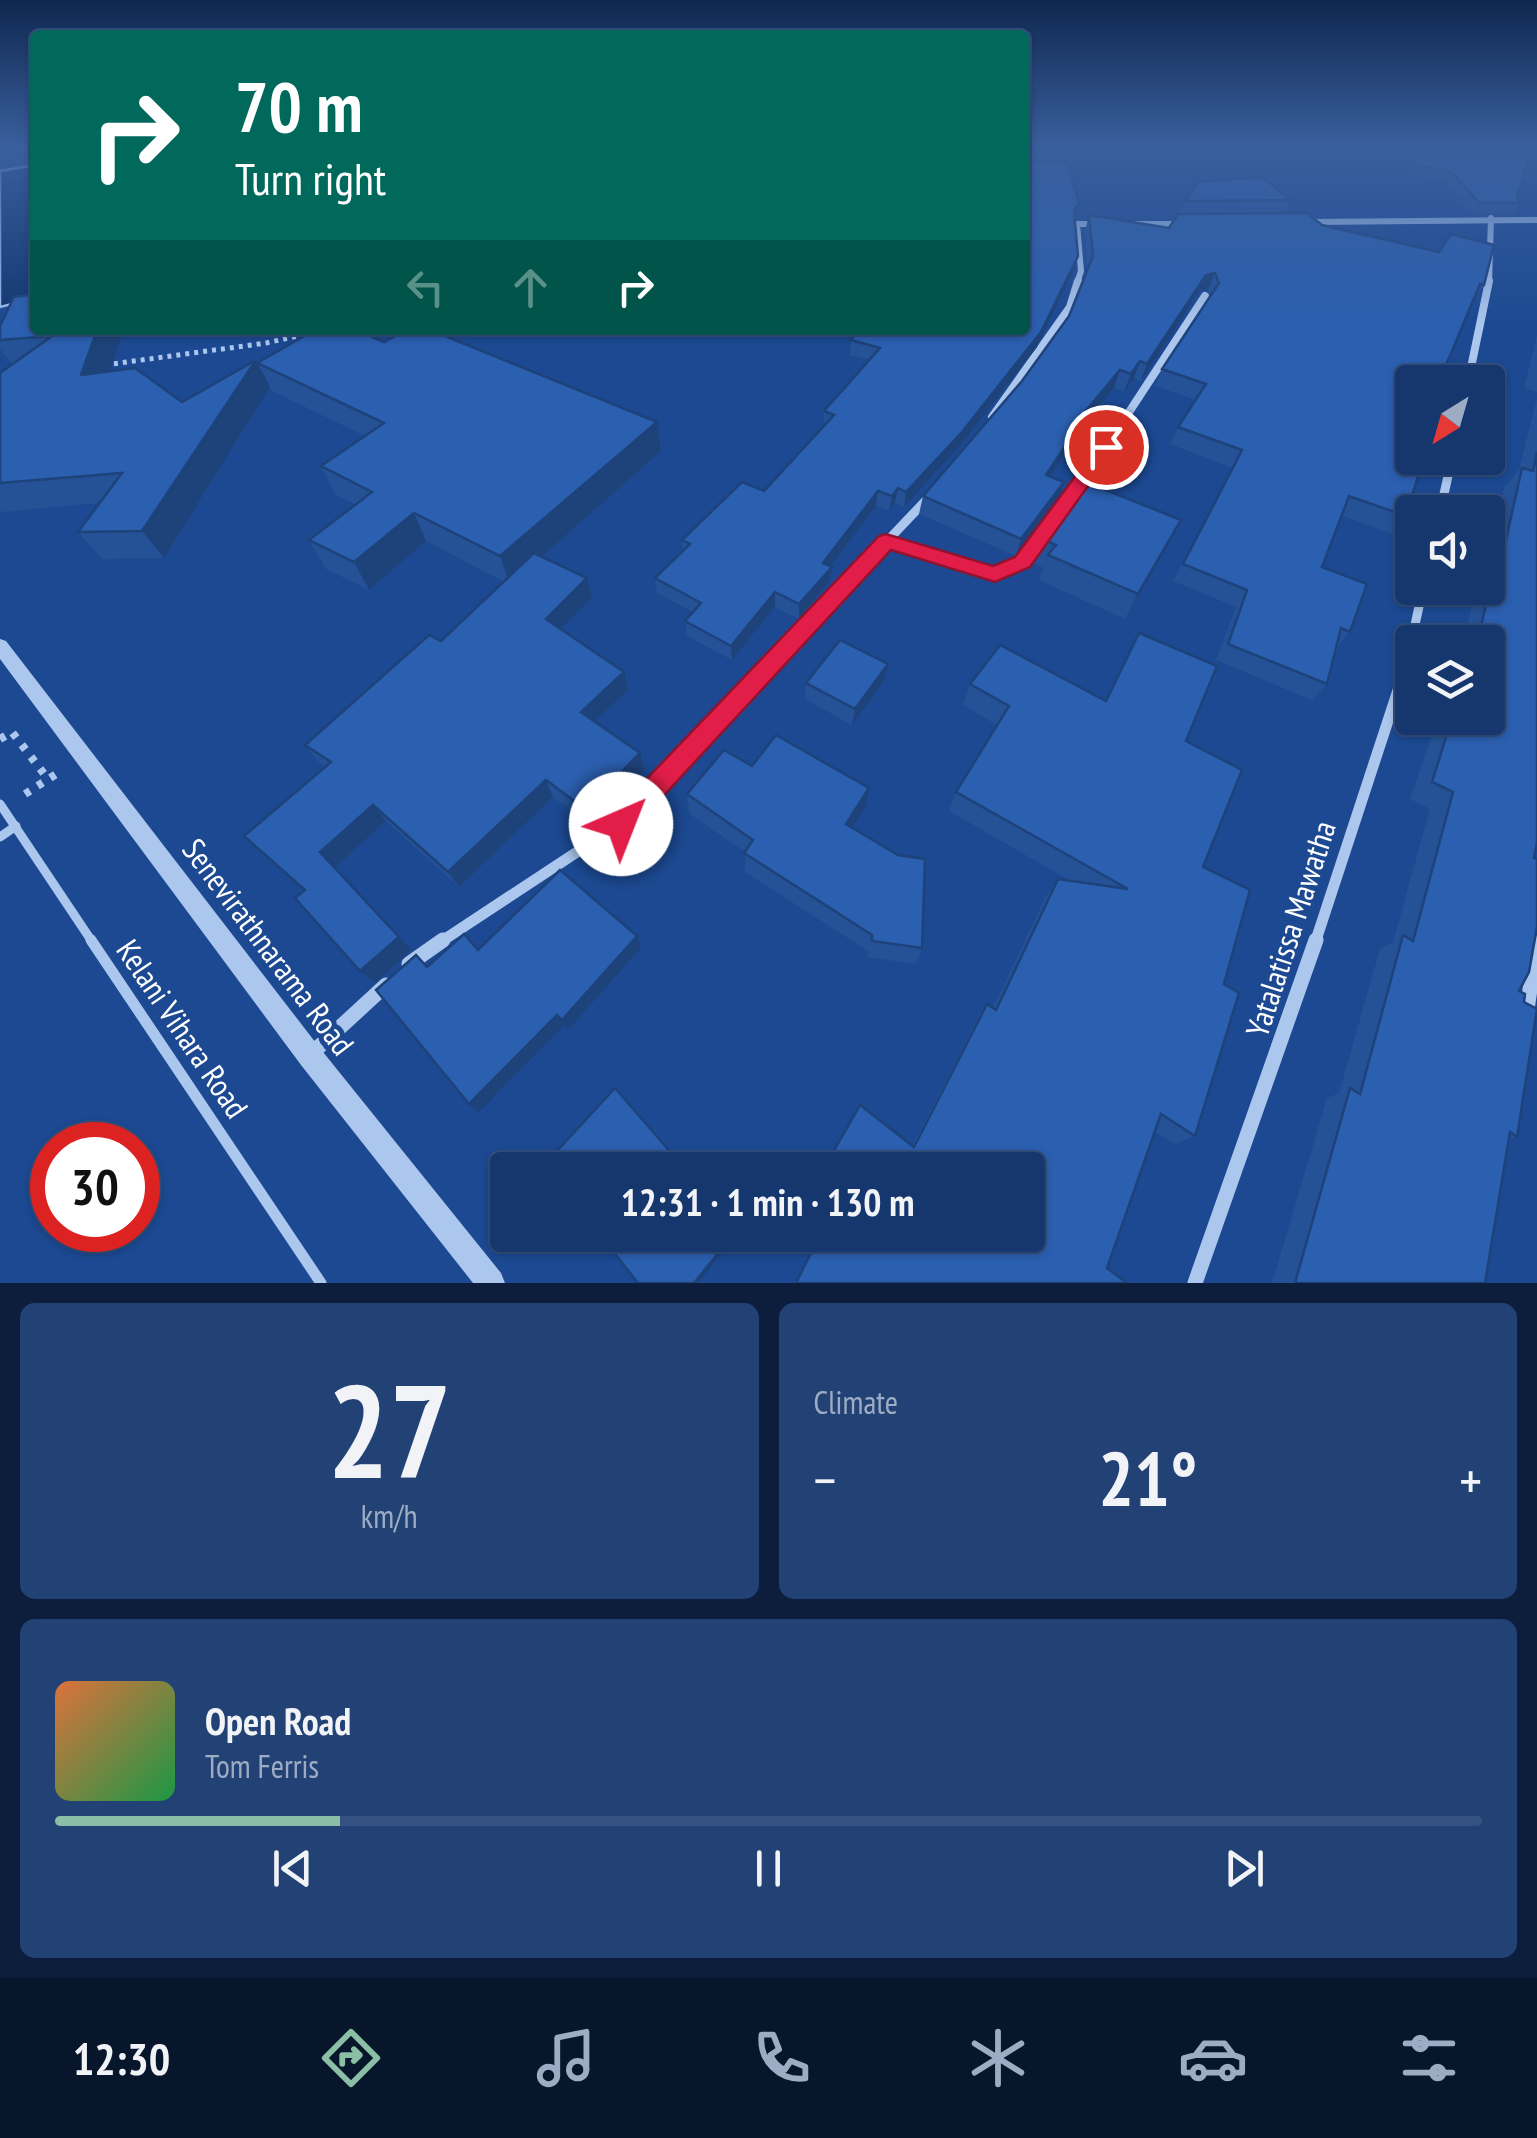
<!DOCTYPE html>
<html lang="en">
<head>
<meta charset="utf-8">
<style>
	body { margin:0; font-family:"PT Sans Narrow",sans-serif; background:#224276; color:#f1f3f6; height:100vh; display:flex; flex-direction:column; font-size:38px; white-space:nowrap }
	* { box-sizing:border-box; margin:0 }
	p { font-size:32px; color:#9dacc2 }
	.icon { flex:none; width:55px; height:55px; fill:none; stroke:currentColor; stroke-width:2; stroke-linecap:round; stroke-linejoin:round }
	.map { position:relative; height:1283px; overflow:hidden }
	.details { display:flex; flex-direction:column; gap:20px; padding:20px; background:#0c1e3c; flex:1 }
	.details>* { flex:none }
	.hud { position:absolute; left:30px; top:30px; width:1000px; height:305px; border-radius:10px; box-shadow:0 2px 8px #0004,0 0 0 2px #345181; background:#00695c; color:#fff; overflow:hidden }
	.needle { width:65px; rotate:217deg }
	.tools { position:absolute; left:1395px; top:365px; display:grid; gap:20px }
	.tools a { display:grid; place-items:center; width:110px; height:110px; border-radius:10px; background:#15376e; box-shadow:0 2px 8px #0004,0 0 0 2px #345181; font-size:50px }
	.speed { position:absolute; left:30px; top:1122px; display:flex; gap:20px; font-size:50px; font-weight:700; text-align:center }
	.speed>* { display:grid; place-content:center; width:130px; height:130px; border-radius:50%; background:#15376e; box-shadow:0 2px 8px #0004,0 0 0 2px #345181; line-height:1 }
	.speed .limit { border:15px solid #d22; background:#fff; color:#111 }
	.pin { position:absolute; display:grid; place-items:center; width:85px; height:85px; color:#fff; margin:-42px; border:5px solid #fff; border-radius:50%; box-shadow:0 2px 10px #0007 }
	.me { position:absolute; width:110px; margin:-55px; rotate:44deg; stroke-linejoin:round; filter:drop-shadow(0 0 8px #0008) }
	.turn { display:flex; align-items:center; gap:35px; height:210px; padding:0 40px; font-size:45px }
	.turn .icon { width:130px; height:130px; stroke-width:2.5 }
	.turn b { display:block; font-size:70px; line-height:85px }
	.lanes { display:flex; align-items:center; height:95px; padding:0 40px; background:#0003; justify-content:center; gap:50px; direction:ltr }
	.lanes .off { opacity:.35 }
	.big { font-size:75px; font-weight:700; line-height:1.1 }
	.details .card { flex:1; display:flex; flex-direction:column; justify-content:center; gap:15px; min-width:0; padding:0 35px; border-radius:15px; background:#224276 }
	.details .dial { align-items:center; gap:0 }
	.dial b { font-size:130px; line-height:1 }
	.song { display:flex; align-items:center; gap:30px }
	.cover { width:120px; height:120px; border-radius:15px; background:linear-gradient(135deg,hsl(20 70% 55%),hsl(140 70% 35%)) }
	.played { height:10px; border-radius:5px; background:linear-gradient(90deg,#8abfa5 20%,#345181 20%) }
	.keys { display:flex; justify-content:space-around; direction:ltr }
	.heat { display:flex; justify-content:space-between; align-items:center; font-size:55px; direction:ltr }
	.details .tiles { flex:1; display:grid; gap:20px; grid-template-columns:1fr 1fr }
	.card:last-child { grid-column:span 2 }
	.trip { position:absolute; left:490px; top:1152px; width:555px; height:100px; border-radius:10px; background:#15376e; box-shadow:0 2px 8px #0004,0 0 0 2px #345181; font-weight:700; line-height:100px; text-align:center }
	.dock { display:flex; height:160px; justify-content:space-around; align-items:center; background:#08162c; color:#9dacc2 }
	.dock .icon { width:70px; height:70px }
	.dock .current { color:#8abfa5 }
	.dock b { font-size:45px; color:#f1f3f6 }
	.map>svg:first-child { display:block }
	.water { fill:#133670; stroke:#9fc1f0; stroke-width:2.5 }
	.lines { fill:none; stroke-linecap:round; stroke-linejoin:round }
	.path-far1 { stroke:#acc7ee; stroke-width:5; stroke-dasharray:4 5; stroke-linecap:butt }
	.path { stroke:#acc7ee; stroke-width:8; stroke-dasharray:6 9; stroke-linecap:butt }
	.service-far1 { stroke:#acc7ee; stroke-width:9 }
	.service { stroke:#acc7ee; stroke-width:11 }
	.minor-far4 { stroke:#acc7ee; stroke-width:6 }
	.minor-far3 { stroke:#acc7ee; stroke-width:8 }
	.minor-far2 { stroke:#acc7ee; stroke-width:9 }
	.minor-far1 { stroke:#acc7ee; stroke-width:11 }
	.minor { stroke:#acc7ee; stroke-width:15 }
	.tertiary { fill:#acc7ee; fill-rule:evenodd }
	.wall { fill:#255296 }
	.shaded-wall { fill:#1e427a }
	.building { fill:#2b5faf; stroke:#1e427a; stroke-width:2.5 }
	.route { fill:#e11d48; stroke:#92132f; stroke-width:2.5 }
	.labels { text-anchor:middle; stroke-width:10; stroke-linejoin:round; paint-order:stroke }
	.near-street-label { font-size:32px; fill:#fff; stroke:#1c4992 }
</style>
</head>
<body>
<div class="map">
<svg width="1537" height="1283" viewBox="0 0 1537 1283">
	<rect width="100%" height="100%" fill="#1c4992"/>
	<!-- water -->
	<path class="water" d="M35,165V298L0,307V171Z"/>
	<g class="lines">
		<!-- path-far1 -->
		<path class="path-far1" d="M105,365L266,343L325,330"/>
		<!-- path -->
		<g class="path">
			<path d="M0,739L12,732L48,779"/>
			<path d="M25,794L61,771"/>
		</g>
		<!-- service-far1 -->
		<g class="service-far1">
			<path d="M0,804L93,943"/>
			<path d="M0,837L16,826"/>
		</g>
		<!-- service -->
		<path class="service" d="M91,940L321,1283"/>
		<!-- minor-far4 -->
		<g class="minor-far4">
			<path d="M1308,222L1537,220"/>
			<path d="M1133,224H1181"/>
			<path d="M1077,283L1081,271L1077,224H1096"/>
			<path d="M1489,283L1491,218"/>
		</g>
		<!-- minor-far3 -->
		<g class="minor-far3">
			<path d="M1468,382L1489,281"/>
			<path d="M992,417L1070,307L1078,281"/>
			<path d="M1101,455L1205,296"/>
		</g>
		<!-- minor-far2 -->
		<g class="minor-far2">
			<path d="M1440,512L1452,458"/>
			<path d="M886,541L995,575L1022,562L1102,453"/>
			<path d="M764,671L929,497"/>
			<path d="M1405,671L1423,588"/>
		</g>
		<!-- minor-far1 -->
		<g class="minor-far1">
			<path d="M439,943L621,823L767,669"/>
			<path d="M1315,943L1405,669"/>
		</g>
		<!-- minor -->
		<g class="minor">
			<path d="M409,964L443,940"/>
			<path d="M1526,1016L1537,943"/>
			<path d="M310,1055L386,985"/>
			<path d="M1195,1283L1316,940"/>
		</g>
		<!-- tertiary -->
		<path class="tertiary" d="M0,639L6,641L319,1047L501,1273L505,1283H473L301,1065L0,659Z"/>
	</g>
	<!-- wall -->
	<g class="wall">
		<path d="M1422,145L1517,198L1521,203L1514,213L1472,214L1446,183L1407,174Z"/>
		<path d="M1290,200L1284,213L1322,225L1484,285L1472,302L1448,359L1407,472L1406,516L1392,534L1341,515L1322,567L1350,632L1335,649L1327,684L1312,700L1216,660L1236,607L1173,581L1233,468L1170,444L1178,427L1196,400L1155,386L1162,369L1210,296L1208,289L1199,292L1141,381L1134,378L1124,391L1114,388L1074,435L1068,450L1051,477L1058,500L1016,556L919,514L923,496L1022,381L1069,316L1087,269L1085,231L1089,215L1169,228L1181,214L1186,201Z"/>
		<path d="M1075,218L1074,270L1037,347L959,447L904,507L895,503L889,511L876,506L831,566L830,581L799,619L775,607L732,660L687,636L685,621L693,612L657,593L655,578L683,551L682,540L764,491L824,426V411L870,360L850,355L851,340Z"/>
		<path d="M0,326L35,330H124L110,372L182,402L256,360L258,363L384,342L657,422L661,451L542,557L592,597L560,629L624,672L628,690L594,721L644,770L591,825L553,797L459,887L386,821L334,868L412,950L375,983L304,891L326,767L319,762L305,745L441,641L504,582L426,541L369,590L326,569L309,540L356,505L336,495L321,466L365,436L272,391L270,387L164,558L102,559L78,532L100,503L0,512V373L12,364L0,349Z"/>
		<path d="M1537,335V392L1524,388Z"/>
		<path d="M1537,398V843L1519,991L1524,1002L1517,1137L1508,1139L1485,1283H1272L1327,1098L1339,1093L1380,949L1393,942L1430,809L1410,799L1438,718H1488V642H1463L1475,593L1480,588H1488V556L1504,488L1519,470Z"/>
		<path d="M1181,520L1125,619L1039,580L1044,568L1032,563L1040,538Z"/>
		<path d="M1139,633L1186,741L1203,867L1224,984L1195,1136L1175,1144L1155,1132L1028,1235L823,1170L912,1146L978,1017L987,1004L993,1008L1046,896L1058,879L1069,880L949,811L956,792L997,725L963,705L970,684L1105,701Z"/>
		<path d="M885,680L852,725L805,699L806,683Z"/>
		<path d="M752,766L865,808L852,828L922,948L916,964L867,957L868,951L745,872V852L690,814L687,794Z"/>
	</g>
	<!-- shaded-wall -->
	<g class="shaded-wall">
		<path d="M1078,256L1074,270L1037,347L959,447L904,507L906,492Z"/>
		<path d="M1215,273L1208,289L1199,292L1141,381L1147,364L1206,275Z"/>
		<path d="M97,330H124L100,402L81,375Z"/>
		<path d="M256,360L270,387L164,558L142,531Z"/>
		<path d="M1140,361L1134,378L1124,391L1131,374Z"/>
		<path d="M1120,370L1114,388L1074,435L1068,450L1040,492L1046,475L1069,431Z"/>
		<path d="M657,422L661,451L510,585L500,556Z"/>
		<path d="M1064,482L1058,500L1016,556L1021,539Z"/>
		<path d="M898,488L895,503L889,511L892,496Z"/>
		<path d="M878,491L876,506L822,578L823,563Z"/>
		<path d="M414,513L426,541L369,590L354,562Z"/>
		<path d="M1181,520L1168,545L1125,619L1138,594Z"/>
		<path d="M832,567L830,581L799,619V604Z"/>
		<path d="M587,578L592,597L552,638L546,619Z"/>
		<path d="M775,592V607L732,660L731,646Z"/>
		<path d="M888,664L885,680L852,725L855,709Z"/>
		<path d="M624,672L628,690L586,729L581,712Z"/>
		<path d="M640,753L644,770L591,825L585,809Z"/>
		<path d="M546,780L553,797L459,887L448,872Z"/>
		<path d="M869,788L865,808L843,843L846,824Z"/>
		<path d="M373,805L386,821L334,868L412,950L375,983L360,971L320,852Z"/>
		<path d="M637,936L641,948L568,1030L562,1020Z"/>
		<path d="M557,1015L564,1025L479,1112L469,1104Z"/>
		<path d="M733,1235H736L698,1283H694Z"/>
	</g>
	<!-- building -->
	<g class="building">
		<path d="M1422,145H1516L1532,148L1517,198L1521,203H1479L1452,172L1413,164Z"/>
		<path d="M1025,160L1067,162L1079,204L1074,211L1078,256L1041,332L962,432L906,492L898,488L892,496L878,491L823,563L832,567L799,604L775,592L731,646L685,621L701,603L655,578L690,544L682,540L742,482L764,491L834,415L824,411L880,348L851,340L860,330H1025Z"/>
		<path d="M1262,177L1290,200L1186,201L1197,182Z"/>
		<path d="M1307,213L1322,225L1439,252L1451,234L1494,245L1484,285L1480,284L1439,382H1412V456L1407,472L1418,476L1406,516L1349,496L1322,567L1367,584L1350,632L1341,628L1327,684L1228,644L1247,590L1183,564L1242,450L1178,427L1206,384L1162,369L1219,283L1215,273L1206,275L1147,364L1140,361L1131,374L1120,370L1069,431L1074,433L1046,475L1064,482L1021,539L923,496L1022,381L1069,316L1093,256L1089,215L1169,228L1178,214Z"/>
		<path d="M35,294V330H97L81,375L135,368L182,402L256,360L142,531L78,532L122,473L0,483V373L52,336L0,340V326L14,297Z"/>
		<path d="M315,330H356L384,342L406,330H430L657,422L500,556L414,513L354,562L309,540L372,492L321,466L384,423L257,363Z"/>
		<path d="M1537,452V843L1534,858L1537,859V927L1529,972L1519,991L1525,994L1524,1002L1537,1009L1517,1137L1510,1132L1485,1283H1295L1350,1088L1360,1094L1403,935L1413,941L1453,792L1432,782L1452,718H1488V642H1477L1494,573L1498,575L1522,468L1533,471Z"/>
		<path d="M1083,481L1181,520L1138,594L1048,555L1056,545L1040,538Z"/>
		<path d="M534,553L587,578L546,619L624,672L581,712L640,753L585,809L546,780L448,872L373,805L320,852L399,937L360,971L295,898L305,890L244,836L331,762L305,745L429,635L441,641Z"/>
		<path d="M1139,633L1217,666L1186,741L1242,770L1203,867L1250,890L1224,984L1239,993L1195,1136L1161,1114L1107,1268L1127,1283H796L820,1235H1028V1170H823L860,1105L914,1147L987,1004L996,1010L1058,879L1128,889L956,792L1009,706L970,684L1000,645L1106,701Z"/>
		<path d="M840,640L888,664L855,709L806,683Z"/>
		<path d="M776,735L869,788L846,824L898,855L925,859L922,948L872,941V935L744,853L753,840L687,794L724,750L752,766Z"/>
		<path d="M560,870L637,936L562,1020L557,1015L469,1104L376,990L416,955L427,967L464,934L478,950Z"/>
		<path d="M615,1088L686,1170H549L545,1164Z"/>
		<path d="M600,1235H733L694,1283H638Z"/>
	</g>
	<!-- sky -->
	<linearGradient id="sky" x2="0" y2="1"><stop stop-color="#0f2850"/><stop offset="0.45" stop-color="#3a5f9d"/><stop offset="1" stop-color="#3a5f9d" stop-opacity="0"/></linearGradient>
	<rect width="1537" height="325" fill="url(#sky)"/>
	<!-- route -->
	<path class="route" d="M1100,443L1116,447L1030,567L995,582L891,550L630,832L621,836L612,832L608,824L612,815L879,536L886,534L993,566L1015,557Z"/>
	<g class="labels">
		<!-- near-street labels -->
		<g class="near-street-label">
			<text transform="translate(1291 929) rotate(-72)" y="11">Yatalatissa Mawatha</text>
			<text transform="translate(268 947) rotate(53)" y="11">Senevirathnarama Road</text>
			<text transform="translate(182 1029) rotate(56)" y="11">Kelani Vihara Road</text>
		</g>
	</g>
</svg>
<div class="tools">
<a><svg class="needle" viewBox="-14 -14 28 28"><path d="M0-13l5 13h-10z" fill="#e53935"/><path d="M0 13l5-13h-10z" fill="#9dacc2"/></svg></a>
<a><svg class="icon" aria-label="sound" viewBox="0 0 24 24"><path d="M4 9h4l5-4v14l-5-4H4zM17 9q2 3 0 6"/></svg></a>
<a><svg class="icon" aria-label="layers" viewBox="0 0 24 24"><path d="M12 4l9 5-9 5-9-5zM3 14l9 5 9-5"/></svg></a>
</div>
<div class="speed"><div class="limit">30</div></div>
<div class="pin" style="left:1106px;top:447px;background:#d93025"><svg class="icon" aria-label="arrive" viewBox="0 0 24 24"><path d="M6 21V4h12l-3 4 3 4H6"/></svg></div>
<svg class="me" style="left:621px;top:824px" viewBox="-20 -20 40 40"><circle r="19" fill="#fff"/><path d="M0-13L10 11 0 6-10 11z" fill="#e11d48"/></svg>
<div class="trip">12:31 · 1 min · 130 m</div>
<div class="hud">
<div class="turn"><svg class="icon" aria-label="right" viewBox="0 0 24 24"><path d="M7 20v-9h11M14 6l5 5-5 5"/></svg><div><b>70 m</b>Turn right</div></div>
<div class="lanes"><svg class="icon off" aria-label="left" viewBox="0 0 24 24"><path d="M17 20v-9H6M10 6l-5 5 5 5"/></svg><svg class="icon off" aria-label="ahead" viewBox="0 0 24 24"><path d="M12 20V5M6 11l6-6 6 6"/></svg><svg class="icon" aria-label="right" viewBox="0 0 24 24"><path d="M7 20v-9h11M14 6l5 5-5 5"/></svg></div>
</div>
</div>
<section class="details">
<div class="tiles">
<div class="card dial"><b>27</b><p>km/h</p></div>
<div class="card"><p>Climate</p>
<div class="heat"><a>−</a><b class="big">21°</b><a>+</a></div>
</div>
<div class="card">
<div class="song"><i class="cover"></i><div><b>Open Road</b><p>Tom Ferris</p></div></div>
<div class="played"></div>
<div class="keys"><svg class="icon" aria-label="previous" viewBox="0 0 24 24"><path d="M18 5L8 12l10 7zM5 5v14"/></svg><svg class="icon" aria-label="pause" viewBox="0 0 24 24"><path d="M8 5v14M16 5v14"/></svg><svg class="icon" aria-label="next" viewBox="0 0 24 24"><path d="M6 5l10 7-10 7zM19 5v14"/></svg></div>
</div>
</div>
</section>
<nav class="dock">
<b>12:30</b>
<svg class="icon current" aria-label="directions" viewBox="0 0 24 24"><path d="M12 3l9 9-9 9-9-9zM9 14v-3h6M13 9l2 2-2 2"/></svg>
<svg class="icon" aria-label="music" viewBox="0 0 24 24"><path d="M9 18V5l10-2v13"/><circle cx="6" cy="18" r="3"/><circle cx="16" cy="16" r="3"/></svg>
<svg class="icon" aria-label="phone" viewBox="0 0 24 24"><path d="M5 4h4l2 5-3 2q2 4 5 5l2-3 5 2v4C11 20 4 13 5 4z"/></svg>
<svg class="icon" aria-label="climate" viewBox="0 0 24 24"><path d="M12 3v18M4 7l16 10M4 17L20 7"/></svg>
<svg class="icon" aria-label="car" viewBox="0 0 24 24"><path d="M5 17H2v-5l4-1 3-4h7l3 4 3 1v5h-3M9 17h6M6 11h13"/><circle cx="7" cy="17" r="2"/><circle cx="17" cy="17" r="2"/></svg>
<svg class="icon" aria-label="filters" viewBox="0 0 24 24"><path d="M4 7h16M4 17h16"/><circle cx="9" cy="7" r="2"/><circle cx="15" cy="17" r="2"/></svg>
</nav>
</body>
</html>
